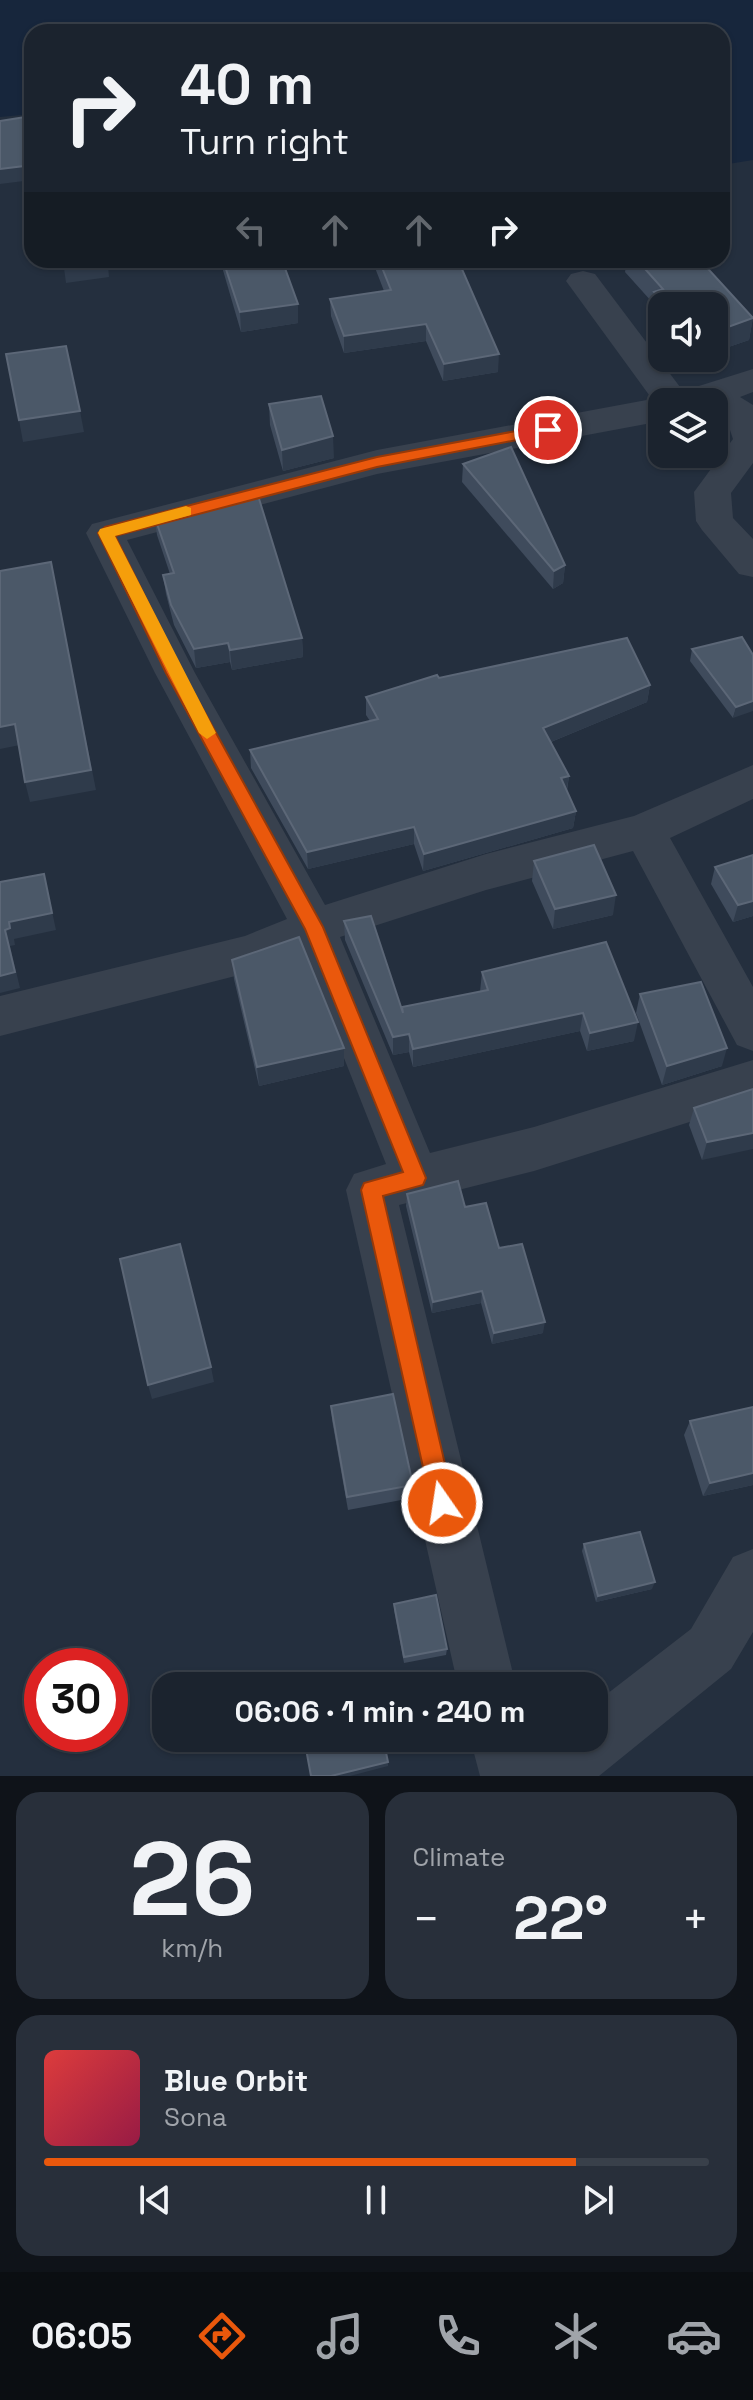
<!DOCTYPE html>
<html lang="en">
<head>
<meta charset="utf-8">
<style>
	body { margin:0; font-family:"Space Grotesk",sans-serif; background:#282f3a; color:#f1f3f6; height:100vh; display:flex; flex-direction:column; font-size:30px; white-space:nowrap }
	* { box-sizing:border-box; margin:0 }
	p { font-size:26px; color:#a0a4aa }
	.icon { flex:none; width:44px; height:44px; fill:none; stroke:currentColor; stroke-width:2; stroke-linecap:round; stroke-linejoin:round }
	.map { position:relative; height:1776px; overflow:hidden }
	.drawer { display:flex; flex-direction:column; gap:16px; padding:16px; background:#0f1319; flex:1 }
	.drawer>* { flex:none }
	.hud { position:absolute; left:24px; top:24px; width:706px; height:244px; border-radius:24px; box-shadow:0 2px 6px #0004,0 0 0 2px #39404a; background:#1b232e; color:#f1f3f6; overflow:hidden }
	.controls { position:absolute; left:648px; top:292px; display:grid; gap:16px }
	.controls a { display:grid; place-items:center; width:80px; height:80px; border-radius:16px; background:#1b232e; box-shadow:0 2px 6px #0004,0 0 0 2px #39404a; font-size:40px }
	.speed { position:absolute; left:24px; top:1648px; display:flex; gap:16px; font-size:40px; font-weight:700; text-align:center }
	.speed>* { display:grid; place-content:center; width:104px; height:104px; border-radius:50%; background:#1b232e; box-shadow:0 2px 6px #0004,0 0 0 2px #39404a; line-height:1 }
	.speed .limit { border:12px solid #d22; background:#fff; color:#111 }
	.pin { position:absolute; display:grid; place-items:center; width:68px; height:68px; color:#fff; margin:-34px; border:4px solid #fff; border-radius:50%; box-shadow:0 2px 8px #0007 }
	.me { position:absolute; width:88px; margin:-44px; rotate:347deg; stroke-linejoin:round; filter:drop-shadow(0 0 6px #0008) }
	.turn { display:flex; align-items:center; gap:28px; height:168px; padding:0 24px; font-size:36px }
	.turn .icon { width:104px; height:104px; stroke-width:2.5 }
	.turn b { display:block; font-size:56px; line-height:68px }
	.lanes { display:flex; align-items:center; height:76px; padding:0 24px; background:#0003; justify-content:center; gap:40px; direction:ltr }
	.lanes .off { opacity:.35 }
	.big { font-size:60px; font-weight:800; line-height:1.1 }
	.drawer .tile { flex:1; display:flex; flex-direction:column; justify-content:center; gap:12px; min-width:0; padding:0 28px; border-radius:24px; background:#282f3a }
	.drawer .dial { align-items:center; gap:0 }
	.dial b { font-size:104px; line-height:1 }
	.song { display:flex; align-items:center; gap:24px }
	.cover { width:96px; height:96px; border-radius:12px; background:linear-gradient(135deg,hsl(0 70% 55%),hsl(340 70% 35%)) }
	.played { height:8px; border-radius:4px; background:linear-gradient(90deg,#ea580c 80%,#39404a 80%) }
	.keys { display:flex; justify-content:space-around; direction:ltr }
	.heat { display:flex; justify-content:space-between; align-items:center; font-size:44px; direction:ltr }
	.drawer .tiles { flex:1; display:grid; gap:16px; grid-template-columns:1fr 1fr }
	.tile:last-child { grid-column:span 2 }
	.trip { position:absolute; left:152px; top:1672px; width:456px; height:80px; border-radius:24px; background:#1b232e; box-shadow:0 2px 6px #0004,0 0 0 2px #39404a; font-weight:800; line-height:80px; text-align:center }
	.dock { display:flex; height:128px; justify-content:space-around; align-items:center; background:#0b0e12; color:#a0a4aa }
	.dock .icon { width:56px; height:56px }
	.dock .on { color:#ea580c }
	.dock b { font-size:36px; color:#f1f3f6 }
	.map>svg:first-child { display:block }
	.water { fill:#17263c }
	.lines { fill:none; stroke-linecap:round; stroke-linejoin:round }
	.minor { fill:#38414e; fill-rule:evenodd }
	.wall { fill:#3f4b5c }
	.shaded-wall { fill:#2f3b4b }
	.building { fill:#4b5868; stroke:#5c6777; stroke-width:2 }
	.route { fill:#ea580c; stroke:#983908; stroke-width:2 }
	.slow { fill:#f59e0b }
</style>
</head>
<body>
<div class="map">
<svg width="753" height="1776" viewBox="0 0 753 1776">
	<rect width="100%" height="100%" fill="#242f3e"/>
	<!-- water -->
	<path class="water" d="M0,0H753V160L722,165V32H32V114L0,117Z"/>
	<g class="lines">
		<!-- minor -->
		<g class="minor">
			<path d="M583,271L595,274L683,391L753,369V392L740,397L753,405V463L731,493L733,518L753,539V577L739,574L702,530L696,521L694,492L733,439L727,421L714,413V402H662V421L377,474L127,540L195,673L325,905L486,854L634,816L753,765V799L670,838L753,987V1051L737,1045L633,851L486,890L340,937L430,1153L534,1127L753,1060V1102L534,1171L399,1205L516,1686H458L346,1190L354,1174L386,1164L302,952L251,972L0,1036V996L245,936L287,919L155,673L86,533L92,524L377,450L652,399L566,281L571,274Z"/>
			<path d="M753,1549V1632L731,1669L599,1776H480L470,1738H530L534,1753L552,1738H594V1704L691,1629L733,1557Z"/>
		</g>
	</g>
	<!-- wall -->
	<g class="wall">
		<path d="M220,260H282L298,304V323L241,332Z"/>
		<path d="M372,260H458L498,372L443,381L426,341L344,353L331,316L330,299L384,291Z"/>
		<path d="M627,260H700L753,317L749,340L714,352V306H662V325L651,314L652,302L625,272Z"/>
		<path d="M269,404L334,458L283,471L270,425Z"/>
		<path d="M463,464L565,565L563,583L553,589L462,482Z"/>
		<path d="M154,515L302,638L303,657L232,670L230,662L196,668L174,625L166,594L163,575L170,574L157,535Z"/>
		<path d="M692,649L753,655L733,718L690,661Z"/>
		<path d="M439,678L650,685L647,702L551,742L569,776L567,791L576,811L573,828L423,871L414,844L308,869L251,768L250,750L370,721L366,715V697Z"/>
		<path d="M753,855V916L733,922L711,884L715,867Z"/>
		<path d="M534,861L613,915L553,929L532,881Z"/>
		<path d="M344,921L402,1008L480,992L482,972L606,942L634,1041L587,1051L580,1031L413,1067L409,1052L393,1055L345,940Z"/>
		<path d="M232,960L344,1066L259,1086L234,979Z"/>
		<path d="M640,994L722,1066L662,1085L636,1013Z"/>
		<path d="M753,1089L702,1160L689,1125L694,1108Z"/>
		<path d="M407,1194L465,1207L499,1248L543,1333L492,1344L481,1303L432,1313L406,1206Z"/>
		<path d="M331,1406L413,1485L412,1498L348,1510L332,1420Z"/>
		<path d="M753,1407V1485L703,1496L684,1435L690,1421Z"/>
		<path d="M584,1544L652,1589L596,1602L582,1551Z"/>
		<path d="M394,1604L447,1649L446,1655L404,1663L394,1610Z"/>
	</g>
	<!-- shaded-wall -->
	<g class="shaded-wall">
		<path d="M32,165V180L0,184V169Z"/>
		<path d="M106,260H153L108,266L109,277L66,283L64,268Z"/>
		<path d="M298,304V323L241,332L240,312Z"/>
		<path d="M753,318L749,340L714,352V332Z"/>
		<path d="M426,324V341L344,353V336Z"/>
		<path d="M499,354L498,372L443,381L444,364Z"/>
		<path d="M80,411L84,432L23,442L19,420Z"/>
		<path d="M333,436L334,458L283,471L282,450Z"/>
		<path d="M51,562L96,790L30,802L25,782Z"/>
		<path d="M565,565L563,583L553,589L554,571Z"/>
		<path d="M302,638L303,657L232,670L230,650Z"/>
		<path d="M228,643L230,662L196,668L194,649Z"/>
		<path d="M650,685L647,702L541,746L543,728Z"/>
		<path d="M753,701V711L733,718L736,707Z"/>
		<path d="M15,724L20,745L0,749V727Z"/>
		<path d="M569,776L566,793L561,778Z"/>
		<path d="M576,811L573,828L423,871L424,854Z"/>
		<path d="M414,827V844L308,869L307,852Z"/>
		<path d="M44,874L56,930L14,939L15,945L10,946L20,988L0,993V976L5,930L9,922Z"/>
		<path d="M616,895L613,915L553,929L555,909Z"/>
		<path d="M753,901V916L733,922L738,905Z"/>
		<path d="M583,1013L580,1031L413,1067V1049Z"/>
		<path d="M638,1022L634,1041L587,1051L590,1033Z"/>
		<path d="M409,1034V1052L393,1055V1037Z"/>
		<path d="M344,1048V1066L259,1086L257,1067Z"/>
		<path d="M727,1048L722,1066L662,1085L667,1066Z"/>
		<path d="M753,1133V1149L702,1160L707,1142Z"/>
		<path d="M482,1291L481,1303L432,1313L433,1302Z"/>
		<path d="M545,1322L543,1333L492,1344L494,1333Z"/>
		<path d="M211,1367L214,1382L152,1399L148,1385Z"/>
		<path d="M753,1473V1485L703,1496L710,1483Z"/>
		<path d="M655,1582L652,1589L596,1602L598,1596Z"/>
		<path d="M539,1738H546L535,1744L537,1739Z"/>
		<path d="M388,1762V1766L350,1776H331Z"/>
	</g>
	<!-- building -->
	<g class="building">
		<path d="M32,116V165L0,169V121Z"/>
		<path d="M62,260H107V262L64,268Z"/>
		<path d="M223,260H282L298,304L240,312Z"/>
		<path d="M379,260H458L499,354L444,364L426,324L344,336L330,299L391,290Z"/>
		<path d="M637,260H700L753,318L714,332V306H668L654,292L663,289Z"/>
		<path d="M66,346L80,411L19,420L6,354Z"/>
		<path d="M321,396L333,436L282,450L269,404Z"/>
		<path d="M511,447L565,565L554,571L463,464Z"/>
		<path d="M256,489L302,638L230,650L228,643L194,649L171,605L163,575L174,573L154,515Z"/>
		<path d="M51,562L91,770L25,782L15,724L0,727V571Z"/>
		<path d="M742,637L753,655V701L736,707L692,649Z"/>
		<path d="M627,638L650,685L543,728L569,776L561,778L576,811L424,854L414,827L307,852L250,750L378,719L366,697L437,675L439,678Z"/>
		<path d="M594,845L616,895L555,909L534,861Z"/>
		<path d="M753,855V901L738,905L715,867Z"/>
		<path d="M44,874L52,913L9,922L10,928L5,930L15,972L0,976V882Z"/>
		<path d="M371,916L403,1013L402,1007L488,990L482,972L606,942L638,1022L590,1033L583,1013L413,1049L409,1034L393,1037L344,921Z"/>
		<path d="M299,937L344,1048L257,1067L232,960Z"/>
		<path d="M701,982L727,1048L667,1066L640,994Z"/>
		<path d="M753,1089V1133L707,1142L694,1108Z"/>
		<path d="M458,1181L465,1207L486,1203L499,1248L522,1244L545,1322L494,1333L482,1291L433,1302L407,1194Z"/>
		<path d="M180,1244L211,1367L148,1385L120,1259Z"/>
		<path d="M393,1394L413,1485L347,1497L331,1406Z"/>
		<path d="M753,1407V1473L710,1483L690,1421Z"/>
		<path d="M640,1532L655,1582L598,1596L584,1544Z"/>
		<path d="M436,1595L447,1649L404,1657L394,1604Z"/>
		<path d="M576,1683L577,1686H563Z"/>
		<path d="M304,1738H383L388,1762L331,1776H311Z"/>
	</g>
	<!-- route -->
	<path class="route" d="M548,425L555,430L553,433L377,467L115,536L183,673L323,927L426,1178L423,1185L383,1196L454,1503L450,1511L442,1515L434,1511L431,1503L361,1190L364,1183L403,1172L305,929L166,673L98,533L105,527L377,457Z"/>
	<!-- slow -->
	<path class="slow" d="M186,506L191,508V515L115,536L216,733L207,739L199,733L98,533L100,529Z"/>
</svg>
<div class="controls">
<a><svg class="icon" aria-label="sound" viewBox="0 0 24 24"><path d="M4 9h4l5-4v14l-5-4H4zM17 9q2 3 0 6"/></svg></a>
<a><svg class="icon" aria-label="layers" viewBox="0 0 24 24"><path d="M12 4l9 5-9 5-9-5zM3 14l9 5 9-5"/></svg></a>
</div>
<div class="speed"><div class="limit">30</div></div>
<div class="pin" style="left:548px;top:430px;background:#d93025"><svg class="icon" aria-label="arrive" viewBox="0 0 24 24"><path d="M6 21V4h12l-3 4 3 4H6"/></svg></div>
<svg class="me" style="left:442px;top:1503px" viewBox="-20 -20 40 40"><circle r="17" fill="#ea580c" stroke="#fff" stroke-width="3"/><path d="M0-11L8 9 0 5-8 9z" fill="#fff"/></svg>
<div class="trip">06:06 · 1 min · 240 m</div>
<div class="hud">
<div class="turn"><svg class="icon" aria-label="right" viewBox="0 0 24 24"><path d="M7 20v-9h11M14 6l5 5-5 5"/></svg><div><b>40 m</b>Turn right</div></div>
<div class="lanes"><svg class="icon off" aria-label="left" viewBox="0 0 24 24"><path d="M17 20v-9H6M10 6l-5 5 5 5"/></svg><svg class="icon off" aria-label="ahead" viewBox="0 0 24 24"><path d="M12 20V5M6 11l6-6 6 6"/></svg><svg class="icon off" aria-label="ahead" viewBox="0 0 24 24"><path d="M12 20V5M6 11l6-6 6 6"/></svg><svg class="icon" aria-label="right" viewBox="0 0 24 24"><path d="M7 20v-9h11M14 6l5 5-5 5"/></svg></div>
</div>
</div>
<section class="drawer">
<div class="tiles">
<div class="tile dial"><b>26</b><p>km/h</p></div>
<div class="tile"><p>Climate</p>
<div class="heat"><a>−</a><b class="big">22°</b><a>+</a></div>
</div>
<div class="tile">
<div class="song"><i class="cover"></i><div><b>Blue Orbit</b><p>Sona</p></div></div>
<div class="played"></div>
<div class="keys"><svg class="icon" aria-label="previous" viewBox="0 0 24 24"><path d="M18 5L8 12l10 7zM5 5v14"/></svg><svg class="icon" aria-label="pause" viewBox="0 0 24 24"><path d="M8 5v14M16 5v14"/></svg><svg class="icon" aria-label="next" viewBox="0 0 24 24"><path d="M6 5l10 7-10 7zM19 5v14"/></svg></div>
</div>
</div>
</section>
<nav class="dock">
<b>06:05</b>
<svg class="icon on" aria-label="directions" viewBox="0 0 24 24"><path d="M12 3l9 9-9 9-9-9zM9 14v-3h6M13 9l2 2-2 2"/></svg>
<svg class="icon" aria-label="music" viewBox="0 0 24 24"><path d="M9 18V5l10-2v13"/><circle cx="6" cy="18" r="3"/><circle cx="16" cy="16" r="3"/></svg>
<svg class="icon" aria-label="phone" viewBox="0 0 24 24"><path d="M5 4h4l2 5-3 2q2 4 5 5l2-3 5 2v4C11 20 4 13 5 4z"/></svg>
<svg class="icon" aria-label="climate" viewBox="0 0 24 24"><path d="M12 3v18M4 7l16 10M4 17L20 7"/></svg>
<svg class="icon" aria-label="car" viewBox="0 0 24 24"><path d="M5 17H2v-5l4-1 3-4h7l3 4 3 1v5h-3M9 17h6M6 11h13"/><circle cx="7" cy="17" r="2"/><circle cx="17" cy="17" r="2"/></svg>
</nav>
</body>
</html>
